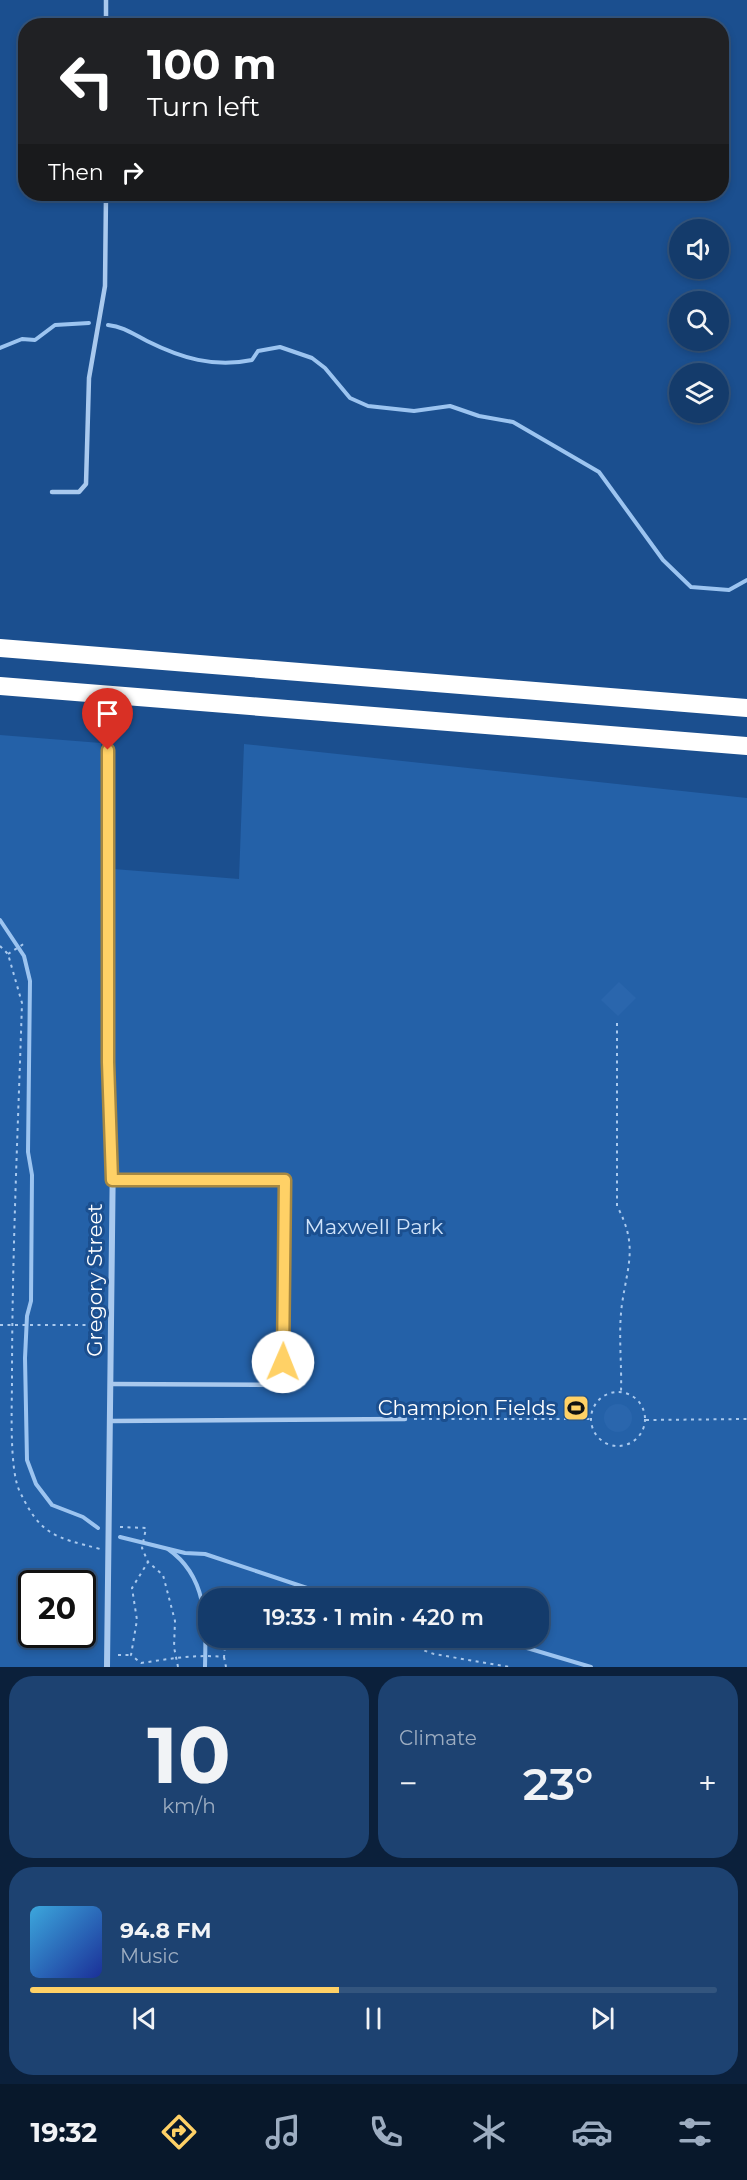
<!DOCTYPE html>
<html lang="en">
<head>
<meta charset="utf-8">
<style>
	body { margin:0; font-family:Montserrat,sans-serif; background:#1d4271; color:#f1f3f6; height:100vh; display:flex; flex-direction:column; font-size:22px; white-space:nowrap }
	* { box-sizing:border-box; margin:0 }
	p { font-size:20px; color:#9dadc1 }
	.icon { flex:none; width:33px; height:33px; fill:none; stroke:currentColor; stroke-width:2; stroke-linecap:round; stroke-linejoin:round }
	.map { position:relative; height:1667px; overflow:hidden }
	.details { display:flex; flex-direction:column; gap:9px; padding:9px; background:#0b203b; flex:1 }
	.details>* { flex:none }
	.hud { position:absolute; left:18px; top:18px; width:711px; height:183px; border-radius:24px; box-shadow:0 3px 9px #0003,0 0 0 2px #33557e; background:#202124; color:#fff; overflow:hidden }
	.fabs { position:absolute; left:669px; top:219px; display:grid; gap:12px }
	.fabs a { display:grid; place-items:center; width:60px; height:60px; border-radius:50%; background:#143b6b; box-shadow:0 3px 9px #0003,0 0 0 2px #33557e; font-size:30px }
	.speed { position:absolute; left:18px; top:1570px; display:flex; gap:12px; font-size:30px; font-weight:700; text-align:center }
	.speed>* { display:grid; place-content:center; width:78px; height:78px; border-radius:50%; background:#143b6b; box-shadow:0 3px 9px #0003,0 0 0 2px #33557e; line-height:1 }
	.speed .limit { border:3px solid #111; border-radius:9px; background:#fff; color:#111 }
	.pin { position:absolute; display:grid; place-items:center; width:51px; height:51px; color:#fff; margin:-62px -26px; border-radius:50% 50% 50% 0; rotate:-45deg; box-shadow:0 0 6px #0007 }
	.pin .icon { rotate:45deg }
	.me { position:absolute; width:66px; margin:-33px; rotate:1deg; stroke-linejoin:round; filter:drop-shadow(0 0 4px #0008) }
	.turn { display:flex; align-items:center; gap:21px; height:126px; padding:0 30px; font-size:27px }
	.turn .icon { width:78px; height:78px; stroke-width:2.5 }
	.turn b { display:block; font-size:42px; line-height:51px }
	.then { display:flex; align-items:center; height:57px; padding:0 30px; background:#0003; gap:12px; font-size:22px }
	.big { font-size:45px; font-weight:600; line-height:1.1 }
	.details .tile { flex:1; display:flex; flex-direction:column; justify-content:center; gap:9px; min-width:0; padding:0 21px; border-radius:24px; background:#1d4271 }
	.details .dial { align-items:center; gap:0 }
	.dial b { font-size:78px; line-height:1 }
	.song { display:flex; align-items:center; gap:18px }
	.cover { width:72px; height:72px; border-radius:9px; background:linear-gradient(135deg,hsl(200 70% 55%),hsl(230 70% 35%)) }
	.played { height:6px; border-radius:3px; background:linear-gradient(90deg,#ffd166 45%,#33557e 45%) }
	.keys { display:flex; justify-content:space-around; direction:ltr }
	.heat { display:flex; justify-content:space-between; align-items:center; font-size:33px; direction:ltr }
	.details .tiles { flex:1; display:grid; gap:9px; grid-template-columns:1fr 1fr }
	.tile:last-child { grid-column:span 2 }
	.trip { position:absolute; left:198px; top:1588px; width:351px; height:60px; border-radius:24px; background:#143b6b; box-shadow:0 3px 9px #0003,0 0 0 2px #33557e; font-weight:600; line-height:60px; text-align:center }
	.dock { display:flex; height:96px; justify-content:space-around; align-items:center; background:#08182b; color:#9dadc1 }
	.dock .icon { width:42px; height:42px }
	.dock .selected { color:#ffd166 }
	.dock b { font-size:27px; color:#f1f3f6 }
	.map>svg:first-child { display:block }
	.green { fill:#2461a8; fill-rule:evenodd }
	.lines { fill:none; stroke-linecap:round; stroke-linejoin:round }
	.stream { stroke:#9cc4f0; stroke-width:4 }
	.building { fill:#2a66ad }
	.path { stroke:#a9c9ee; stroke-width:2; stroke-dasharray:3 4.5; stroke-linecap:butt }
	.service { stroke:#a9c9ee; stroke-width:4.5 }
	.minor { stroke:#a9c9ee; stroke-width:6 }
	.motorway { stroke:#fff; stroke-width:18 }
	.route-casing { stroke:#a68842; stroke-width:15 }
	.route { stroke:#ffd166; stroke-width:10 }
	.labels { text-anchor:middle; stroke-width:6; stroke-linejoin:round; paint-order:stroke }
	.park-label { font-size:21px; fill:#cfe3fa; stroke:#1b4f8f }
	.street-label { font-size:21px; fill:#fff; stroke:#1b4f8f }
	.poi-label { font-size:21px; fill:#fff; stroke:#1b4f8f; text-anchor:end }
</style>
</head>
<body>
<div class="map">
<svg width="747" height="1667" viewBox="0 0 747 1667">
	<rect width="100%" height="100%" fill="#1b4f8f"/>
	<!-- green -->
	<path class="green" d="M0,735L101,743V868L239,879L244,744L747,798V1667H0ZM32,1584H82V1635H32ZM208,1599H538V1638H208Z"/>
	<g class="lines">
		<!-- stream -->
		<g class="stream">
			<path d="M108,325C124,327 133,334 147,341C181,358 214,368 252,360L258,351L280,347L312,358L325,368L350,398L368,406L414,411L450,406L479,416L513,422L599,472L663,560L691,587L729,590L747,580"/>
			<path d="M0,348L22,339L35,340L55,325L89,323"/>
			<path d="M0,920L24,956L30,981L28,1152L32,1175L31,1301L27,1316L25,1358L27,1460L36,1484L52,1505L83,1517L98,1528"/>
			<path d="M120,1537L185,1553L205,1554L313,1590L354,1599"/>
			<path d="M168,1549C208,1577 206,1622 205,1667"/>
			<path d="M493,1638L591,1667"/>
		</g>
	</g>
	<!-- building -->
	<g class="building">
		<path d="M619,982L636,998L618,1016L601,1000Z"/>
		<circle cx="618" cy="1418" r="14"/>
	</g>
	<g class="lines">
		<!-- path -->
		<g class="path">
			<path d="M0,946L8,954L22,1003C18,1128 12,1254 12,1380C12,1406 9,1471 20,1492C41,1536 55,1537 100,1549"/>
			<path d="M8,954L25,943"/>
			<path d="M617,1023V1206C638,1245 628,1264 622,1304C618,1333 622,1364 621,1392"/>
			<path d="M0,1325H103"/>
			<circle cx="618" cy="1419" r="27"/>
			<path d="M414,1419H591"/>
			<path d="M646,1420L747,1419"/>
			<path d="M120,1527L146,1528L142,1548L148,1562"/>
			<path d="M228,1599L229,1589L232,1587L237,1589L244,1599"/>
			<path d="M389,1638L434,1654L509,1667"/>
			<path d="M118,1655H131"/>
			<path d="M224,1657L226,1667"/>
			<path d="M178,1667L174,1647L175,1621L163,1575L148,1562L132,1588L137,1620L131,1655L141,1663C169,1659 196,1654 224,1657L226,1638"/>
		</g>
		<!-- service -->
		<g class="service">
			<path d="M106,26V0"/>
			<path d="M52,492H79L86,484L89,378L105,286L106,194"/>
			<path d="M108,750V1062L113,1151"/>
			<path d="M111,1384L283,1385L285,1180H113"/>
			<path d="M111,1421L405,1419"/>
		</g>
		<!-- minor -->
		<path class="minor" d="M107,1667L113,1151"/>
		<!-- motorway -->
		<g class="motorway">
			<path d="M0,648L747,708"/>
			<path d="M0,686L747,746"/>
		</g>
	</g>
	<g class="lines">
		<!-- route casing -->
		<g class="route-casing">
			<path id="route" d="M108,750V1062L112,1180H285L283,1362"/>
		</g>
		<!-- route -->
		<use href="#route" class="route"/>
	</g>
	<!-- icons -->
	<defs>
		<g id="stadium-square" transform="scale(1.35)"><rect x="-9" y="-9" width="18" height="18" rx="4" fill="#ffd166" stroke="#1b4f8f"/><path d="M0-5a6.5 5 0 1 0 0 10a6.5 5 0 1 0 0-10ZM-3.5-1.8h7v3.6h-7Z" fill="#111"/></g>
	</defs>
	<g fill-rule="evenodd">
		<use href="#stadium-square" x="576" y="1408"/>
	</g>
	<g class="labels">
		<!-- park labels -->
		<g class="park-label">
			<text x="374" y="1234">Maxwell Park</text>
		</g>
		<!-- street labels -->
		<g class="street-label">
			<text transform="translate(95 1280) rotate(-90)" y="7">Gregory Street</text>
		</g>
		<!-- poi labels -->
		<g class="poi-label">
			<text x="556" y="1415">Champion Fields</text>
		</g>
	</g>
</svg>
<div class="fabs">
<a><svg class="icon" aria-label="sound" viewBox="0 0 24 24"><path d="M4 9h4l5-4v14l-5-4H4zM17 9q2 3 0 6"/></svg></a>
<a><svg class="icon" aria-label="search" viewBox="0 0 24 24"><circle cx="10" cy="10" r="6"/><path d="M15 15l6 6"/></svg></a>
<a><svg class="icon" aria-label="layers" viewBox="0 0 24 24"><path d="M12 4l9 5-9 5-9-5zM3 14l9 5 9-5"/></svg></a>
</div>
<div class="speed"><div class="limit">20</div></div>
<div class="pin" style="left:108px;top:750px;background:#d93025"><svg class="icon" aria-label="arrive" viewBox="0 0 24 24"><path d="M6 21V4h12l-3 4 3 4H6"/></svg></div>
<svg class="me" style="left:283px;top:1362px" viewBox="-20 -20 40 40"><circle r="19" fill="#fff"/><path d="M0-13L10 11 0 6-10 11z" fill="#ffd166"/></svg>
<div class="trip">19:33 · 1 min · 420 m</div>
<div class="hud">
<div class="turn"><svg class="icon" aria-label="left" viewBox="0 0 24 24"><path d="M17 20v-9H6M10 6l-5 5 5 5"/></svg><div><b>100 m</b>Turn left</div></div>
<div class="then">Then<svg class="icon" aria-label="right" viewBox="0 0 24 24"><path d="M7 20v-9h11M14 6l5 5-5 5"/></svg></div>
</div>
</div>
<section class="details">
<div class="tiles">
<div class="tile dial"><b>10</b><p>km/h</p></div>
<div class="tile"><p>Climate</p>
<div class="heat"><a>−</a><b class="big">23°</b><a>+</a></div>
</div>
<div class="tile">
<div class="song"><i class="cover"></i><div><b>94.8 FM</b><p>Music</p></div></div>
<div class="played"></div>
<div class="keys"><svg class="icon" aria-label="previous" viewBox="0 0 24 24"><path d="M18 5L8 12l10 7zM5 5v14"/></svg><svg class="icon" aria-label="pause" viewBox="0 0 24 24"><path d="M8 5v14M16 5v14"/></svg><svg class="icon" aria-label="next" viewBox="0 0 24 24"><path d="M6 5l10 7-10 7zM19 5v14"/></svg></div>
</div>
</div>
</section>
<nav class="dock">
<b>19:32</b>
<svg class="icon selected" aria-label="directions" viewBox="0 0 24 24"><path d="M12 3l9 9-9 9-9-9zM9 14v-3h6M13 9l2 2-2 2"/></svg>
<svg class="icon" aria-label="music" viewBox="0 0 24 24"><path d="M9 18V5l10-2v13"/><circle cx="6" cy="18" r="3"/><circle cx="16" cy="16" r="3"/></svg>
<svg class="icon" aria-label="phone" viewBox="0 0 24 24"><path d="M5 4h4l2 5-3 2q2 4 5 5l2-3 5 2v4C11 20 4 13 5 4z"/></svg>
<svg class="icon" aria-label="climate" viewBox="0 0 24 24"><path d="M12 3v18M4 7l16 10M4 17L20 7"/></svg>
<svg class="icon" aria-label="car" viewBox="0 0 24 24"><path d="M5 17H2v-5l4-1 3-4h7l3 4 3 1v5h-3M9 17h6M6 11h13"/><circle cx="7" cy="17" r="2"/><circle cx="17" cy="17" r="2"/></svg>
<svg class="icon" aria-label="filters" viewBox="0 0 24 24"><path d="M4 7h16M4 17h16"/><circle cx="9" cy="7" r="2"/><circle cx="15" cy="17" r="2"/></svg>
</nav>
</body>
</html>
